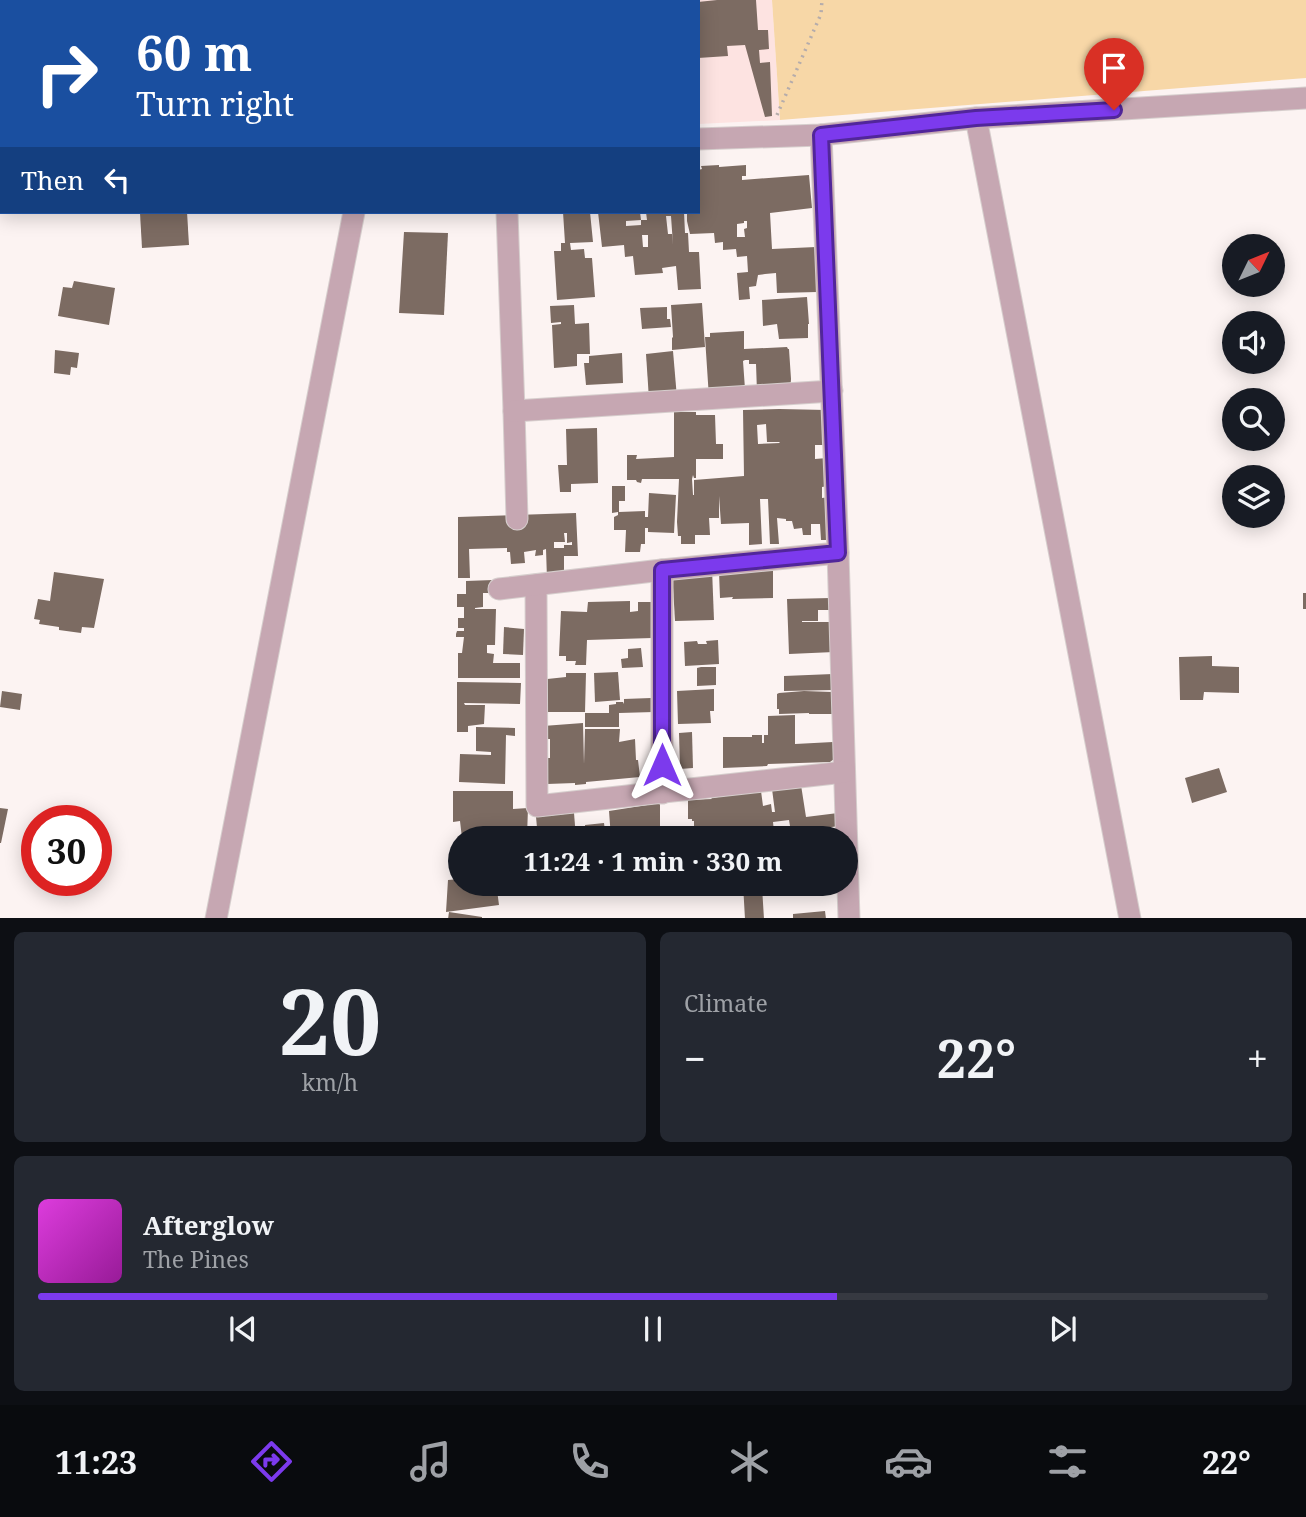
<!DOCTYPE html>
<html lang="en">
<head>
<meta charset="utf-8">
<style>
	body { margin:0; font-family:"Noto Serif",serif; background:#242831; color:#f1f3f6; height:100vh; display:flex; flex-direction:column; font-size:26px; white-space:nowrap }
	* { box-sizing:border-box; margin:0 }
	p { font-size:23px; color:#9ea1a6 }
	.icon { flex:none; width:38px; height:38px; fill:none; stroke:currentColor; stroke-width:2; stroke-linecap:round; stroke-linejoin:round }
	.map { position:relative; height:918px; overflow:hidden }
	.side { display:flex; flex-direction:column; gap:14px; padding:14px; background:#0d0f14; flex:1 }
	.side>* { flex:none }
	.top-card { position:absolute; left:0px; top:0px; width:700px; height:214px; box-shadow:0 4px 18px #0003; background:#1a4fa0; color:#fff; overflow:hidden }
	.needle { width:46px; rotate:47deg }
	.tools { position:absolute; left:1222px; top:234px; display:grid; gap:14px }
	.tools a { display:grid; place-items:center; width:63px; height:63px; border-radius:50%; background:#171b24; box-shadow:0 4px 18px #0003; font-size:35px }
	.speed { position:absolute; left:21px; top:805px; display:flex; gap:14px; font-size:35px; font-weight:700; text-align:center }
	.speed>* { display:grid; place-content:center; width:91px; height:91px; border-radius:50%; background:#171b24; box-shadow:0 4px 18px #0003; line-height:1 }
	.speed .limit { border:10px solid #d22; background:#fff; color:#111 }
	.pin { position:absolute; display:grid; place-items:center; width:60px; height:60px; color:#fff; margin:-72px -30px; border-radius:50% 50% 50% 0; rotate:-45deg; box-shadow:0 0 7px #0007 }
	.pin .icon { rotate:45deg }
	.me { position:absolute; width:77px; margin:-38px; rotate:0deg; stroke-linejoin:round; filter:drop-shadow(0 0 5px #0008) }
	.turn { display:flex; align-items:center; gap:24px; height:147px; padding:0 21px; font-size:32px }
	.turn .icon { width:91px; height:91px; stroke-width:2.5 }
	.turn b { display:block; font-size:49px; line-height:60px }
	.then { display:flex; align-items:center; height:66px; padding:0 21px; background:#0003; gap:14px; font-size:26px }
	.big { font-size:52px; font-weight:700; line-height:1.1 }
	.side .widget { flex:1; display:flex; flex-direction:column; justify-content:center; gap:10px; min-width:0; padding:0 24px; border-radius:10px; background:#242831 }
	.side .dial { align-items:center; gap:0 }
	.dial b { font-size:91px; line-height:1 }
	.song { display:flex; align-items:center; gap:21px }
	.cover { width:84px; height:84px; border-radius:10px; background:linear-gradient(135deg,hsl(300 70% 55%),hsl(300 70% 35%)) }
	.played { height:7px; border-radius:4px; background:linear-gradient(90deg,#7c3aed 65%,#363941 65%) }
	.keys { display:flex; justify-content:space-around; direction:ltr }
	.heat { display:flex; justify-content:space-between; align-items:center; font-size:38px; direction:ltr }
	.side .tiles { flex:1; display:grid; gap:14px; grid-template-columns:1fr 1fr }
	.widget:last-child { grid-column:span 2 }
	.trip { position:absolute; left:448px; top:826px; width:410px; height:70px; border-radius:35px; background:#171b24; box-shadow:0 4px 18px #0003; font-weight:700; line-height:70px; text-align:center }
	.dock { display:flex; height:112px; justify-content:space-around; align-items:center; background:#090b0e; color:#9ea1a6 }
	.dock .icon { width:49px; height:49px }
	.dock .selected { color:#7c3aed }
	.dock b { font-size:32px; color:#f1f3f6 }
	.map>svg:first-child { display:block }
	.built { fill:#fde3e1 }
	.green { fill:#f7d7a7 }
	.building { fill:#7c6b62; fill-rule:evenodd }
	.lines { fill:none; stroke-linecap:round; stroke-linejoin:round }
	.minor-casing { stroke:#d6cecd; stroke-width:23 }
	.path { stroke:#b5acab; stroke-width:3.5; stroke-dasharray:2 5; stroke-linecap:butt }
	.minor { stroke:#c6a7b2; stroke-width:21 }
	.route-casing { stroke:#51269a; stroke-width:18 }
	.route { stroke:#7c3aed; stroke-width:12 }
</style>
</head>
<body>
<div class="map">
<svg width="1306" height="919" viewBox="0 0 1306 919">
	<rect width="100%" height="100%" fill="#fcf3f2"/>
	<!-- built -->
	<path class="built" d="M610,0H772L780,120L698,124V2H610Z"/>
	<!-- green -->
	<g class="green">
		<path d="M0,0H610V2H2V162H0Z"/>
		<path d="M772,0H1306V78L780,120Z"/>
	</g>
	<!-- building -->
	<g class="building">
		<path d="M717,0H756L758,30H768L769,49L759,50L760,63L770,62L772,116L765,117L745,45L727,46L728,56L698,58V2Z"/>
		<path d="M719,165V167L746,165V176H742V180L809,175L812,208L770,213L772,249L816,247L817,292L777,293L776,273L765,274L758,275L756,286L749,287L750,299L739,300L737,273L748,272L747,256L737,257L736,249L723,250V242L715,243L714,233L690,234L687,221V212H698V170L702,169L701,166ZM744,221H747V228L744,229L745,237H737V224L744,223Z"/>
		<path d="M187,212L189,245L142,248L140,213Z"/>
		<path d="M563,212H590L593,242L570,243L571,250L584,249L585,258H592L595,297L557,300L554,251H561V243H565Z"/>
		<path d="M598,212H640L641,220L626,221V226L641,225V220H647L646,212H684L685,233H688L689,252H699L701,289L678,290L676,266L662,268L663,273L635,275L633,256L625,257L624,245L602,247ZM666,216H671L673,245L672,234H668ZM642,235H648V247H643Z"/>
		<path d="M404,232L448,233L444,315L399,313Z"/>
		<path d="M74,281L115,288L109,325L58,316L63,287L72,288Z"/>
		<path d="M807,297L809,324H808V338L779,339L777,324L763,326L762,300Z"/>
		<path d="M702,303L705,347L672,350V338L673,337L671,305Z"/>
		<path d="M574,305L575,324L589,323L590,354H577V366L554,368L552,325L561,324V322L551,323L550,306Z"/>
		<path d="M667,307V319H670L671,327L642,329L640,308Z"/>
		<path d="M744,331V349L787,347L788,349H789L791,379L790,393L757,392L756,364H749V360H745L743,361L745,389L709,398L705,337H710V333Z"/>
		<path d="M55,350L79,353L77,368L71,367L70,375L54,373Z"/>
		<path d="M673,351L677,398L649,399L646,354Z"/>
		<path d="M622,353L623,383L586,385L584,363H589V356Z"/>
		<path d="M779,409L826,410L825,445H815V459L827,458L828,486L822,487V498L829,497V540H821L820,524H811V535H803L802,528L794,529L792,521H786V519L777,518L779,544H770L768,499H760L762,544L749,545V523L721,524L719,496V518H709L710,535H695V544H681V536H678L677,522L679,479H642L641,483L637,482L636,480H627V455H637L636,459L674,457V412H696V415H715L716,444H723V459H696V478H694L693,475L692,479L693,495H694V480L744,476L743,410ZM766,424L767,442H779L780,443L758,444L757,425Z"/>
		<path d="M597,428L598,483L571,484V492H560L558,465H567L566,429Z"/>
		<path d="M612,486H625V501H619V512L645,511V517H648L649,493L676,495L674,533L648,532V528H645V544H641L640,552H625L626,530H614V517L618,515V512L612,513Z"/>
		<path d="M576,513L578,556H564V578L547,579L546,549L543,550V555L535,556L536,550L524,552L525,563L511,564L510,552H507V548L469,549L470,578H458V517ZM564,533H567V543L572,542V545H564V548H554V542H565Z"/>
		<path d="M712,569L714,620L675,621L672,570Z"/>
		<path d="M773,570V598L732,599L733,597L720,598L719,572Z"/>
		<path d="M54,572L104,579L94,628L82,627L81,633L59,630V627L39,624L40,620L34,619L38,599L50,601Z"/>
		<path d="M493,580L494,593H483V607L475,608V609H496L495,645H487V653L494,654L493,663H520V678H458V653H462L464,637H456V634L457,631H464V628H458V618H464V607H457V594H466V581Z"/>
		<rect x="1303" y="593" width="3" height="16"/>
		<path d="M831,598L832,610H818V621H802V622H831L834,652L789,654L787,599Z"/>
		<path d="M630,601V612L638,611V602H651L652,638L587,640L586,665H575L576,661H566V656H559L561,611L587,612L588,602Z"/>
		<path d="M504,627L524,629L523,655L503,654Z"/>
		<path d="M718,640L719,664L685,666L684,642L697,641L698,644H707L706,641Z"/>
		<path d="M641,648L643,667L622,668L621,659L628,658V649Z"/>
		<path d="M1212,656V666L1239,667V693L1204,692L1203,700H1180L1179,657Z"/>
		<path d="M701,667H716V685L697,686V668Z"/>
		<path d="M618,672L620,700L595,702L594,673Z"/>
		<path d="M566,673H586L585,712H539L538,680L566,677Z"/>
		<path d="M833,674L834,690L784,691V676Z"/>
		<path d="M457,682L521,683L520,704L464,703L465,705H485L484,724L468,726V732H457Z"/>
		<path d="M714,689V711H710L711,723L678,724L677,691Z"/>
		<path d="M2,691L22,694L20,710L0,707Z"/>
		<path d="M804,691L832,692V714H809V713L779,714V709H777V694L779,693Z"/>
		<path d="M651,698V702H655L654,712L619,713V727H585V713H609V705L616,704V702H623L624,704V699Z"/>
		<path d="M795,715V744L833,742L834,759L830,762L768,764L767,766L723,768V737H752V735H762V743H764V735H768V716Z"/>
		<path d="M583,723L584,764L585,729H620L619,742L635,739L636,760H638L640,777L586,782V784L575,785V783L547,784V758H550V739H543V726Z"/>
		<path d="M476,727L515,728V736L506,735L505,784L459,782L460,754L491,755V752L476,751Z"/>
		<path d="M692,732L693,768L680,769L679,733Z"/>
		<path d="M1219,768L1227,792L1192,803L1185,778Z"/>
		<path d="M801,785L806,817L838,813L839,826L810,830L811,832H807L808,838H694V821H692V819H688V800L712,799L711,798L761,791L763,806L771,804L772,812H775L772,789ZM789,820L791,832L782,833L781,831L774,832L773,822Z"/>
		<path d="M453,791H513V809L528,808L527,836L494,838H462L460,821L453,822Z"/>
		<path d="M660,803V833L689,832V838H611L609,811Z"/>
		<path d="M0,808L8,809L1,843H0Z"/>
		<path d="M574,813L576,838H538L536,817Z"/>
		<path d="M604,823L606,838H586L585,825Z"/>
		<path d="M460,879V884H509L510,889L497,890L499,905L446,912L448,880Z"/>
		<path d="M743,884H825V887L771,892V886L762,887L764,919H745Z"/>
		<path d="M825,911L826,919H793V914Z"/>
		<path d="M449,912L482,917V919H448Z"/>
	</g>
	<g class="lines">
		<!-- minor casing -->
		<g class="minor-casing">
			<g id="minor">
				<path d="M976,118L1130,919"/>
				<path d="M821,135L838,553L849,919"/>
				<path d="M698,139L821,135L976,118L1306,98"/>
				<path d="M0,173H2"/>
				<path d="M507,212L514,411L517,519"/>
				<path d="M514,411L832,391"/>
				<path d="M662,570V793"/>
				<path d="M536,585L537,806L844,772"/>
				<path d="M499,589L662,570L838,553"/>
				<path d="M216,919L354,212"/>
			</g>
		</g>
		<!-- path -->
		<path class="path" d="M777,115L821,14L822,0"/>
		<!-- minor -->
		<use href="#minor" class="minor"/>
	</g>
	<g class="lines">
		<!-- route casing -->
		<g class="route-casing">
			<path id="route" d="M662,765V570L838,553L821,135L976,118L1114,110"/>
		</g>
		<!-- route -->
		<use href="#route" class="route"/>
	</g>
</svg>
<div class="tools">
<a><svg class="needle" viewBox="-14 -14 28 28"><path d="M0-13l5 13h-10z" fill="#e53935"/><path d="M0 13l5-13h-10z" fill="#9ea1a6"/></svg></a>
<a><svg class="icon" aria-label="sound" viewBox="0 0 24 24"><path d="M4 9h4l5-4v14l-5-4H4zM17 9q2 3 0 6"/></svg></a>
<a><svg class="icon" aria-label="search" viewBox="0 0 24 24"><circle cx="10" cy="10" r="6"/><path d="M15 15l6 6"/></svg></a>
<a><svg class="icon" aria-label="layers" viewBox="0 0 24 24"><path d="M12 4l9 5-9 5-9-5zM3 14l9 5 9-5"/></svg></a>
</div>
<div class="speed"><div class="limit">30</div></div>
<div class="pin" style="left:1114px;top:110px;background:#d93025"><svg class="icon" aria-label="arrive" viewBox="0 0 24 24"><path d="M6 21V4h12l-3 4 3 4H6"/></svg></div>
<svg class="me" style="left:662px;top:765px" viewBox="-20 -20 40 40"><path d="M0-17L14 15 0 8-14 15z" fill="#7c3aed" stroke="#fff" stroke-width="4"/></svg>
<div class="trip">11:24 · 1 min · 330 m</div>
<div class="top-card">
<div class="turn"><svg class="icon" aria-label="right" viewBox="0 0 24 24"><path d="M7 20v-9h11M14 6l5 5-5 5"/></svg><div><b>60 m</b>Turn right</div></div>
<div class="then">Then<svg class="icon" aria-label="left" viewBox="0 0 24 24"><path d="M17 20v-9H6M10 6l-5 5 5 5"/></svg></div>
</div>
</div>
<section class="side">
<div class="tiles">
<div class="widget dial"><b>20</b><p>km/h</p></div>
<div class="widget"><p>Climate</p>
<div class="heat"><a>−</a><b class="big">22°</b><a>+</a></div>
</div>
<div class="widget">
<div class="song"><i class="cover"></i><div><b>Afterglow</b><p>The Pines</p></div></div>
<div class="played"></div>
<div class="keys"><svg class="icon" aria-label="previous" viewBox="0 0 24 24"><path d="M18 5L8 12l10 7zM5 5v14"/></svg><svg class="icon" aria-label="pause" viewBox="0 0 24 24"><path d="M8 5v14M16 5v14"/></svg><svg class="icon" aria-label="next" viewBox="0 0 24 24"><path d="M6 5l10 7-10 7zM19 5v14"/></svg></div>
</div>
</div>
</section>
<nav class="dock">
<b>11:23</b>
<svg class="icon selected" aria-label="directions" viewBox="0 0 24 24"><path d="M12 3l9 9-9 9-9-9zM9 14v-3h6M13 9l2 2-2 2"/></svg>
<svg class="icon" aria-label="music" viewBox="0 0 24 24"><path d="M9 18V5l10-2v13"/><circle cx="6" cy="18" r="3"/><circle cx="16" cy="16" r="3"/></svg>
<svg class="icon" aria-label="phone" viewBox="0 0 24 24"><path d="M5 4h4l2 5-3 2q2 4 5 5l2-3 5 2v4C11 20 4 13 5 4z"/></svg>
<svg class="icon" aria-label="climate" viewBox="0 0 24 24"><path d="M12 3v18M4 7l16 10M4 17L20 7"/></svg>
<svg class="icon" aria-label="car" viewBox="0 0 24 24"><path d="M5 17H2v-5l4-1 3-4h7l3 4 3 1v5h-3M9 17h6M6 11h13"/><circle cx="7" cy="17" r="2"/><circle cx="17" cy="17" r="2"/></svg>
<svg class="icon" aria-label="filters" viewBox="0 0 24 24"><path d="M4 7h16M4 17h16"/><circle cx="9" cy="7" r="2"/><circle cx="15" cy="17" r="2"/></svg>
<b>22°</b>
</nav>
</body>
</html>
